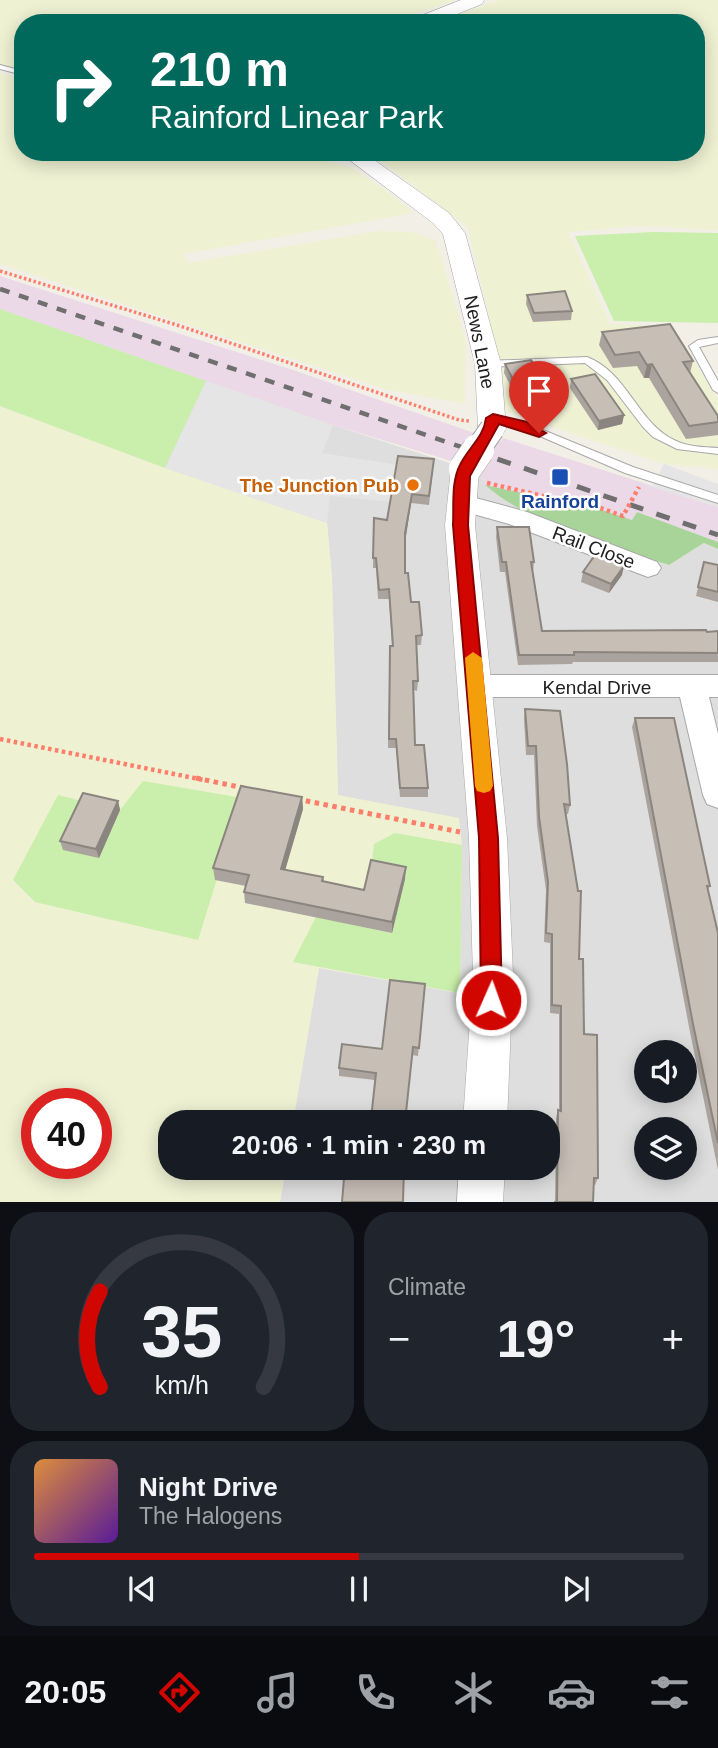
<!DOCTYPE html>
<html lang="en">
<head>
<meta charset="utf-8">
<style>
	body { margin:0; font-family:Helvetica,sans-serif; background:#20242c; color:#f1f3f6; height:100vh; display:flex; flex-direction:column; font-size:26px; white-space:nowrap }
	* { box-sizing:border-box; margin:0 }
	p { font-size:23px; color:#9ea1a6 }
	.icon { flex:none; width:38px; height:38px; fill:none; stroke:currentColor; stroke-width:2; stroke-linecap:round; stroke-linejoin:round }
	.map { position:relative; height:1202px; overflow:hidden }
	.sheet { display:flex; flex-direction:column; gap:10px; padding:10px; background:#0d0f14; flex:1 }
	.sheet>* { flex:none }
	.banner { position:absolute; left:14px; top:14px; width:691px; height:147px; border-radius:28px; box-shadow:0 4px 18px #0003; background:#00695c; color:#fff; overflow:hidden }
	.buttons { position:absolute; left:634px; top:1040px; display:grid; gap:14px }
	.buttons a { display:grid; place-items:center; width:63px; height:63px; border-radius:50%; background:#171b24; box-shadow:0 4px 18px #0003; font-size:35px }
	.speed { position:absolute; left:21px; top:1088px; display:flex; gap:14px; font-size:35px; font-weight:700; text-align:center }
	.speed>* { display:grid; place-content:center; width:91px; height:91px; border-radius:50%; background:#171b24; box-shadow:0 4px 18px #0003; line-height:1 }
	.speed .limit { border:10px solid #d22; background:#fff; color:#111 }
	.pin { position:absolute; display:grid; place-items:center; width:60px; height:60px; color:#fff; margin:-72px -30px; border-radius:50% 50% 50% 0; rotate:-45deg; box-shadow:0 0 7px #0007 }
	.pin .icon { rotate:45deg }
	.me { position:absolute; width:77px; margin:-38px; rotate:2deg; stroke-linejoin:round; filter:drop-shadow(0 0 5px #0008) }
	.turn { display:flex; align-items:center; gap:24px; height:147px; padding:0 21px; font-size:32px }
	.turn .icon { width:91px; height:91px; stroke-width:2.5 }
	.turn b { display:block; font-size:49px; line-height:60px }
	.big { font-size:52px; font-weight:700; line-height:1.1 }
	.sheet .widget { flex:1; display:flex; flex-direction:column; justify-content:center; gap:10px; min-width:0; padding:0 24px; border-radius:28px; background:#20242c }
	.sheet .dial { align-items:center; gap:0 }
	.dial svg { height:182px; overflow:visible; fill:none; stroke:#363941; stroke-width:7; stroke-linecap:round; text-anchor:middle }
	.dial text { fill:#f1f3f6; stroke:none }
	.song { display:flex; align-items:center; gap:21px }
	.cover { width:84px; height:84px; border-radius:10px; background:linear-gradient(135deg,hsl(30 70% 55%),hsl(270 70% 35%)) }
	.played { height:7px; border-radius:4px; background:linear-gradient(90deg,#d20600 50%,#363941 50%) }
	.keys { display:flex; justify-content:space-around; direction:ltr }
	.heat { display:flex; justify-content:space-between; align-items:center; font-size:38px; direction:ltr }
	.sheet .tiles { flex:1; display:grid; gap:10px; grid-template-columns:1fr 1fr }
	.widget:last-child { grid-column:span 2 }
	.trip { position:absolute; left:158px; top:1110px; width:402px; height:70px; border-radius:28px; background:#171b24; box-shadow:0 4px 18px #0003; font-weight:700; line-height:70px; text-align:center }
	.tab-bar { display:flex; height:112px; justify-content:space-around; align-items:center; background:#090b0e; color:#9ea1a6 }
	.tab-bar .icon { width:49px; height:49px }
	.tab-bar .selected { color:#d20600 }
	.tab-bar b { font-size:32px; color:#f1f3f6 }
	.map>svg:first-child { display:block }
	.residential { fill:#dfdede; fill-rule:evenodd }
	.industrial { fill:#ebd9e7 }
	.farmland { fill:#eef1d2; fill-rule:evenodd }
	.grass { fill:#caeeab }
	.forest { fill:#a9d499 }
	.parking { fill:#e5e5e5 }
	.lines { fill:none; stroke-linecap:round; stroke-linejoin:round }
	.service-casing { stroke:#a8a8a8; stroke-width:2 }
	.minor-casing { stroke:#a8a8a8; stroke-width:2 }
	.tertiary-casing { stroke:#a8a8a8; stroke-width:1 }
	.path-far2 { stroke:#ff7e6b; stroke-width:3.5; stroke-dasharray:2.5 2.5; stroke-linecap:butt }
	.path-far1 { stroke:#ff7e6b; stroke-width:4.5; stroke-dasharray:3.5 3.5; stroke-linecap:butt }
	.path { stroke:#ff7e6b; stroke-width:5; stroke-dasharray:4.5 4.5; stroke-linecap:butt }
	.service { fill:#fff; fill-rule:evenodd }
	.minor { fill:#fff; fill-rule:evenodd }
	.tertiary { fill:#fff; fill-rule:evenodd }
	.rail-far1 { stroke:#6f6f6f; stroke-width:4.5; stroke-dasharray:10 10; stroke-linecap:butt }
	.rail { stroke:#6f6f6f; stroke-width:5; stroke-dasharray:14 14; stroke-linecap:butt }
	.tertiary-bridge-far1-casing { stroke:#a8a8a8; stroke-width:26; stroke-linecap:butt }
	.tertiary-bridge-casing { stroke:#a8a8a8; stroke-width:33; stroke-linecap:butt }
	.path-bridge { stroke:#ff7e6b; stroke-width:4.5; stroke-dasharray:3.5 3.5; stroke-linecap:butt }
	.tertiary-bridge-far1 { stroke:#fff; stroke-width:24 }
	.tertiary-bridge { stroke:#fff; stroke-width:32 }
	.wall { fill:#aba39d }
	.shaded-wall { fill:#8b857f }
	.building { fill:#c7beb6; stroke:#8b857f; stroke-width:2 }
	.route { fill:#d20600; stroke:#880400; stroke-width:2 }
	.slow { fill:#f59e0b }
	.transit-dot { fill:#1a4fb4; stroke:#fff; stroke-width:2.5 }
	.food-dot { fill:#e8710a; stroke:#fff; stroke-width:2.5 }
	.labels { text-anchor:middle; stroke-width:5; stroke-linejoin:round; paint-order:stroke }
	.street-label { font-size:19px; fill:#212121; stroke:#fff }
	.food-label { font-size:19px; font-weight:bold; fill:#c56008; stroke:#fff; text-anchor:end }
	.transit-label { font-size:19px; font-weight:bold; fill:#164399; stroke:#fff }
</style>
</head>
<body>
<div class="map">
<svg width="718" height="1202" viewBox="0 0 718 1202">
	<rect width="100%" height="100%" fill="#f2efe7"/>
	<!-- residential -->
	<path class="residential" d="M0,309L333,425L480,473L485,485L545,522L668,565L705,543L718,549V1202H280L286,1167H548V1122H293L319,968L459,993L338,795L332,578L327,523L165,468L0,406ZM646,1052H684V1090H646ZM646,1129H684V1167H646Z"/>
	<!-- industrial -->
	<path class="industrial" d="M0,276L293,370L500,442L503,438L718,507V542L637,512L632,520L575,502L573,505L485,485L480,473L445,459L333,425L0,309Z"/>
	<!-- farmland -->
	<g class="farmland">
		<path d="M0,0H455L412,15L401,23H23V70L0,64Z"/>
		<path d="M499,0H718V230L639,226L568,232L610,324L673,326L718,400V469L664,464L501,410L498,355L468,227L369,152H696V23H436Z"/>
		<path d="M0,73L23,79V152H291L350,167L381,187L414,213L184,254L189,263L378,231L412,232L436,241L466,341L465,404L388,390L0,264Z"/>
		<path d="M0,406L165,468L327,523L332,578L338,795L459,818L462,845L460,993L319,968L293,1122H170V1167H286L280,1202H0ZM37,1104H96V1164H37Z"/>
	</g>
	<!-- grass -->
	<g class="grass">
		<path d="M654,232L718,233V323L614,321L575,236Z"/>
		<path d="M0,309L206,381L165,468L0,406Z"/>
		<path d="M143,781L242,798L198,940L35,902L13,880L58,795L86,802L99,858L120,810Z"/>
		<path d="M395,833L462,845L460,993L293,962L316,917L392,933L371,872L374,844Z"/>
	</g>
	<!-- forest -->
	<path class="forest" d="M485,485L573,504L575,501L632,520L637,512L718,542V549L704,543L669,565C607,544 536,528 485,485Z"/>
	<!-- parking -->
	<g class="parking">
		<path d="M206,381L333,425L322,453L398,465L392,502L330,496L327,523L165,468Z"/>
		<path d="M664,464L718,484V507L652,487Z"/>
	</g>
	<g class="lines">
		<!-- service casing -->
		<g class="service-casing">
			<g id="service">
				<path d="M0,65L23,71V75L0,69Z"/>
				<path d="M311,152H353L327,158Z"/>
				<path d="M718,337V343L699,347L718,381V393L713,390L689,346L698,340Z"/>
				<path d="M587,357C627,372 637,422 674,440C687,447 704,447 718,448V454L677,449L653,437L643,427L607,380L585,363L488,367L483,364L488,361Z"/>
				<path d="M493,415L526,423L633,467L718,495V503L625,473L519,427L489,420L488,418Z"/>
			</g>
		</g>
		<!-- minor casing -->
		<g class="minor-casing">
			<g id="minor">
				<path d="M461,494L527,512L657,562L661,568L657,574L648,577L509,524L452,508L449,502L452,496Z"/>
				<path d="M476,675H718V697H709L718,734V808L707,804L703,795L680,697H476L466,694L462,686L466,678Z"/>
			</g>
		</g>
		<!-- tertiary casing -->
		<g class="tertiary-casing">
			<g id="tertiary">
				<path d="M461,0H484L482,4L435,23H411L413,19Z"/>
				<path d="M339,152H363L449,213L465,233L501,364L506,429L502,435L492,437L482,435L478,429L475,364L443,234L433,223Z"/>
				<path d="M465,460L475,463L479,469L475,525L507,838L513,975L507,1122H463L473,975L469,838L445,525L451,469L455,463Z"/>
				<path d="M459,1167H505L503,1202H457Z"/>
			</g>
		</g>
		<!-- path-far2 -->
		<path class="path-far2" d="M0,271L177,325L459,420L469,421"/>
		<!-- path-far1 -->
		<g class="path-far1">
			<path d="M487,483L569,502L572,498L623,516L628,507"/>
			<path d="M0,739L204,780"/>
		</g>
		<!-- path -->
		<g class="path">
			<path d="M196,778L244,788"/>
			<path d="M297,799L460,832"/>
		</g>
		<!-- service -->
		<use href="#service" class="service"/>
		<!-- minor -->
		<use href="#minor" class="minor"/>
		<!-- tertiary -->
		<use href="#tertiary" class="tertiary"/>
		<!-- rail-far1 -->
		<path class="rail-far1" d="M0,289L476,452"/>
		<!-- rail -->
		<path class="rail" d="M471,450L718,535"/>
		<!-- tertiary-bridge-far1 casing -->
		<g class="tertiary-bridge-far1-casing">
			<path id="tertiary-bridge-far1" d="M476,452L492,429"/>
		</g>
		<!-- tertiary-bridge casing -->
		<g class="tertiary-bridge-casing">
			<path id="tertiary-bridge" d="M465,469L478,450"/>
		</g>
		<!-- path-bridge -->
		<path class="path-bridge" d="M628,507L639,487"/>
		<!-- tertiary-bridge-far1 -->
		<use href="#tertiary-bridge-far1" class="tertiary-bridge-far1"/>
		<!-- tertiary-bridge -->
		<use href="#tertiary-bridge" class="tertiary-bridge"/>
	</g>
	<!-- wall -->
	<g class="wall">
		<path d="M527,295L572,311L571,320L533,322L526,304Z"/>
		<path d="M602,332L693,361L690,373L718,416V435L686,439L649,378H644L637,366L613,368L599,345Z"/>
		<path d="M505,364L544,382L543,391L517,398L504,373Z"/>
		<path d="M571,379L624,415L622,424L598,430L570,388Z"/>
		<path d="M434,459L429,505L411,503L405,541V573L411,602L422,635L421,645H416L418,681L417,691L414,690L415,745L428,788V797H400L396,748H388L390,646H392L389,599H378L376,568H373L374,518L387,520Z"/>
		<path d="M497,527L534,562L533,572L542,631H718V662H573L572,664L518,665L505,572H500L496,537Z"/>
		<path d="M704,562L718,565V602L696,596Z"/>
		<path d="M583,572L622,575L609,593L581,582Z"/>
		<path d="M525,709L570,805L568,814H566L598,1178L595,1185H593V1202H555L556,1118L558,1110H559V1014L550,1013V943L544,942L546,890L537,826L534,755H526L524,719Z"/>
		<path d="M635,718L710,886L708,890L718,933V1170L690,1032L632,727Z"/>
		<path d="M302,797L303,809L285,870L323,877L324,881L364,890L405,879L392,933L245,903L244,892L246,886L215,880L213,868Z"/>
		<path d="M118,801L120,810L99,858L63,850L60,841Z"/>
		<path d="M425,984L418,1056L412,1055L405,1122H371L375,1080L339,1076V1068L382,1049Z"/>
	</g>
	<!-- shaded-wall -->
	<g class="shaded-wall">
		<path d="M652,364L649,378H644L647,365Z"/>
		<path d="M544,382L543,391L517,398L518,389Z"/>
		<path d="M624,415L622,424L598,430L599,421Z"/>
		<path d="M412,494L411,503L405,543V533Z"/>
		<path d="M624,566L622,575L609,593L611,584Z"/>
		<path d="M302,797L303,809L282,881L281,869Z"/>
		<path d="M118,801L120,810L99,858L96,849Z"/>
		<path d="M406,867L405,879L392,933V922Z"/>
	</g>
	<!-- building -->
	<g class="building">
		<path d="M565,291L572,311L534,313L527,295Z"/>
		<path d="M670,324L693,361L683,362L718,416V422L689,426L652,364L647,365L639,352L615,355L602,332Z"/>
		<path d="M531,360L544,382L518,389L505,364Z"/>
		<path d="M595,374L624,415L599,421L571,379Z"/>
		<path d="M398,456L434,459L429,496L412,494L405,533V573H408L411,602H419L422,635L416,636L418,681H413L415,745H424L428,788H400L396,739H389L390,646H393L389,589L379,590L376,558H373L374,518L387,520Z"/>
		<path d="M497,527H529L534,562H531L542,631L706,630L707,632L718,631V653L574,652V655H519L506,562H502Z"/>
		<path d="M595,555L624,566L611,584L583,572Z"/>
		<path d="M704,562L718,565V592L698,587Z"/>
		<path d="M525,709L560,711L567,764L570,805L564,804L578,891H581L579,959H583L584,1034L597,1035L598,1178H594L593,1202H554H557L558,1110L561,1111V1006L552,1005V934L546,933L548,882L539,817L536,746H528Z"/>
		<path d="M635,718H674L710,886H707L718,933V1143L693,1024Z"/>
		<path d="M241,786L302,797L281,869L323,877L322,881L364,890L371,860L406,867L392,922L244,892L249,875L213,868Z"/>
		<path d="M83,793L118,801L96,849L60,841Z"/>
		<path d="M390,980L425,984L419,1048L413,1047L405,1122H391L371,1119L376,1073L339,1068L342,1044L382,1049Z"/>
		<path d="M345,1167H404L403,1202H342Z"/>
	</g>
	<!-- route -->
	<path class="route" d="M493,414L527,422L546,433L539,437L499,424L470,476L468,525L498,838L502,1000L499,1007L491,1010L484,1007L481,1000L479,838L453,525C454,506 451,482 460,465C468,448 484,437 486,418Z"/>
	<!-- slow -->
	<path class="slow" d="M473,652L482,658L493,786L490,791L484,793L477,791L475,786L465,658Z"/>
	<!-- markers -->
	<rect class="transit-dot" x="551" y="468" width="18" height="18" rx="3.5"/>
	<circle class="food-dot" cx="413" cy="485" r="7"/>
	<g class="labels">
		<!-- street labels -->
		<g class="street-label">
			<text transform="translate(480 342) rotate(79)" y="7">News Lane</text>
			<text transform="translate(594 547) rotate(21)" y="7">Rail Close</text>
			<text x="597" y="694">Kendal Drive</text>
		</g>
		<!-- food labels -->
		<g class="food-label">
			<text x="399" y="492">The Junction Pub</text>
		</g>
		<!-- transit labels -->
		<g class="transit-label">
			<text x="560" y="508">Rainford</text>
		</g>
	</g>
</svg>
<div class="buttons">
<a><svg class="icon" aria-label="sound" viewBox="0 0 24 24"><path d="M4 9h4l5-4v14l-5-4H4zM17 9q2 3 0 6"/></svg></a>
<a><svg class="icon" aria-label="layers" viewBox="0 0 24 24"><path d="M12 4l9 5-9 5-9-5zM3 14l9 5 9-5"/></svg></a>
</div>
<div class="speed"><div class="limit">40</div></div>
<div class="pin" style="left:539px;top:433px;background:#d93025"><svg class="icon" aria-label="arrive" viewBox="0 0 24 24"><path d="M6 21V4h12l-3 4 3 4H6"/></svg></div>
<svg class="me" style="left:491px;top:1000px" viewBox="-20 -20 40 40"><circle r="17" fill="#d20600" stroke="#fff" stroke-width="3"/><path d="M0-11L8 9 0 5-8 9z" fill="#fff"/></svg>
<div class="trip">20:06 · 1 min · 230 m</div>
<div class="banner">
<div class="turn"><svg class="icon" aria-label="right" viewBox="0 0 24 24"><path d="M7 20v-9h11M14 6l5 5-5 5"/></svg><div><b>210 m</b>Rainford Linear Park</div></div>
</div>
</div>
<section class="sheet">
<div class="tiles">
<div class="widget dial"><svg viewBox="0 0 100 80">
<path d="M14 69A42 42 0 1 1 86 69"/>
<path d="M14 69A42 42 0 0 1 14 27" stroke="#d20600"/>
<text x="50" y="56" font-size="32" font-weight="700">35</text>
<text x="50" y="72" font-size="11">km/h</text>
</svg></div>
<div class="widget"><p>Climate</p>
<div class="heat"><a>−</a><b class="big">19°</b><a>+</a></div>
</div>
<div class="widget">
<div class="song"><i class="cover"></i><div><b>Night Drive</b><p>The Halogens</p></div></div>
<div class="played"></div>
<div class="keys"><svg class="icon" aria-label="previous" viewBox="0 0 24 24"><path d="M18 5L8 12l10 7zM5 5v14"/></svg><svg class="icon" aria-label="pause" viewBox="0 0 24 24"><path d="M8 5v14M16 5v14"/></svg><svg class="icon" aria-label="next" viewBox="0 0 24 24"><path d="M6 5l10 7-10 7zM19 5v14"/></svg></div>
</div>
</div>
</section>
<nav class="tab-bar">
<b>20:05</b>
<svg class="icon selected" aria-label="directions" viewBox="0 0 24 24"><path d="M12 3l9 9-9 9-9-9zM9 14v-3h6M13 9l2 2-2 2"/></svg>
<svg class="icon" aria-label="music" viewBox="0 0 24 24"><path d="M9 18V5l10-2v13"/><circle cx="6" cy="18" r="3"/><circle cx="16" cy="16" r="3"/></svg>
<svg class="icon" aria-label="phone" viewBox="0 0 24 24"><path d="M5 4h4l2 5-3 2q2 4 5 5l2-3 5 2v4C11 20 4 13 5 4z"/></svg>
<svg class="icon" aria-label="climate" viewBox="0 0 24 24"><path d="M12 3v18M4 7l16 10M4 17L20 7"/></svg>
<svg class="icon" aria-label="car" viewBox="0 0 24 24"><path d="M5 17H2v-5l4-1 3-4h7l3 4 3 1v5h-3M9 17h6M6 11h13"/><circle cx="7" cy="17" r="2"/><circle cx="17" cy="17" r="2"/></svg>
<svg class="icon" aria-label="filters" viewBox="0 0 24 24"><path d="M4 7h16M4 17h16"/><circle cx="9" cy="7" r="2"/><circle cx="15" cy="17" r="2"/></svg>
</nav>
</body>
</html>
